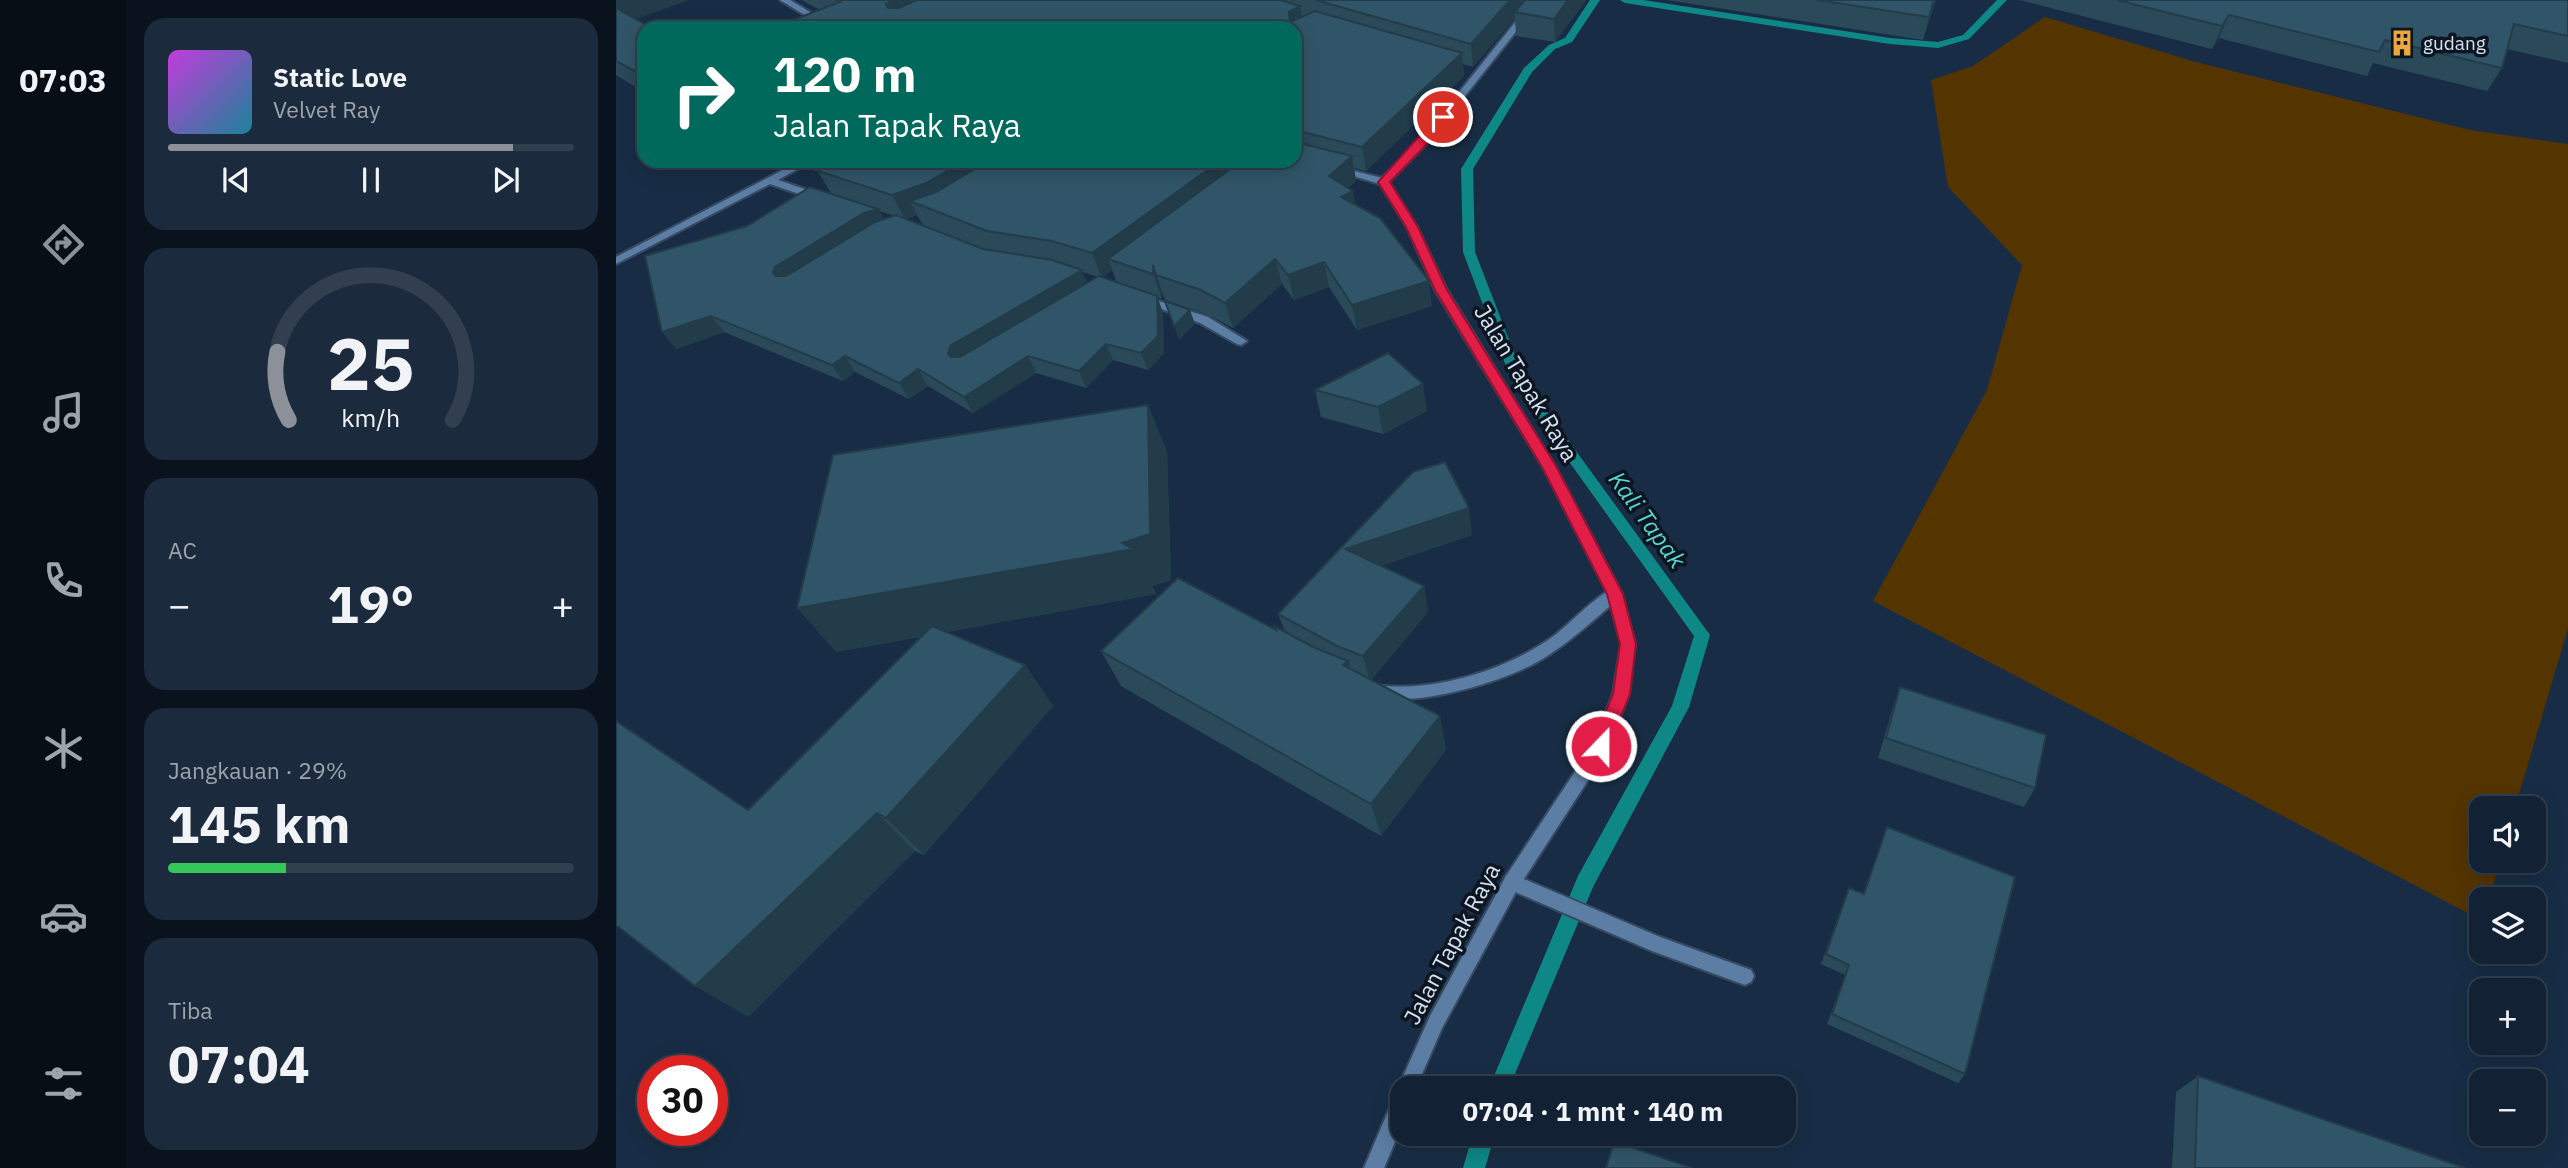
<!DOCTYPE html>
<html lang="id">
<head>
<meta charset="utf-8">
<style>
	body { margin:0; font-family:"IBM Plex Sans",sans-serif; background:#1b2a3c; color:#f1f3f6; height:100vh; display:flex; flex-direction:column; font-size:26px; white-space:nowrap }
	* { box-sizing:border-box; margin:0 }
	p { font-size:23px; color:#9ca4ac }
	.icon { flex:none; width:38px; height:38px; fill:none; stroke:currentColor; stroke-width:2; stroke-linecap:round; stroke-linejoin:round }
	.map { position:relative; flex:1; overflow:hidden }
	.panel { display:flex; flex-direction:column; gap:18px; padding:18px; background:#0a131d; width:490px }
	.panel>* { flex:none }
	.top-card { position:absolute; left:21px; top:21px; width:665px; height:147px; border-radius:21px; box-shadow:0 4px 18px #0003,0 0 0 2px #313f4f; background:#00695c; color:#fff; overflow:hidden }
	.tools { position:absolute; left:1853px; top:796px; display:grid; gap:14px }
	.tools a { display:grid; place-items:center; width:77px; height:77px; border-radius:14px; background:#122234; box-shadow:0 4px 18px #0003,0 0 0 2px #313f4f; font-size:35px }
	.speed { position:absolute; left:21px; top:1055px; display:flex; gap:14px; font-size:35px; font-weight:700; text-align:center }
	.speed>* { display:grid; place-content:center; width:91px; height:91px; border-radius:50%; background:#122234; box-shadow:0 4px 18px #0003,0 0 0 2px #313f4f; line-height:1 }
	.speed .limit { border:10px solid #d22; background:#fff; color:#111 }
	.pin { position:absolute; display:grid; place-items:center; width:60px; height:60px; color:#fff; margin:-30px; border:4px solid #fff; border-radius:50%; box-shadow:0 2px 7px #0007 }
	.me { position:absolute; width:77px; margin:-38px; rotate:22deg; stroke-linejoin:round; filter:drop-shadow(0 0 5px #0008) }
	.turn { display:flex; align-items:center; gap:24px; height:147px; padding:0 21px; font-size:32px }
	.turn .icon { width:91px; height:91px; stroke-width:2.5 }
	.turn b { display:block; font-size:49px; line-height:60px }
	.big { font-size:52px; font-weight:700; line-height:1.1 }
	.panel .card { flex:1; display:flex; flex-direction:column; justify-content:center; gap:10px; min-width:0; padding:0 24px; border-radius:21px; background:#1b2a3c }
	.panel .dial { align-items:center; gap:0 }
	.dial svg { height:182px; overflow:visible; fill:none; stroke:#313f4f; stroke-width:7; stroke-linecap:round; text-anchor:middle }
	.dial text { fill:#f1f3f6; stroke:none }
	.song { display:flex; align-items:center; gap:21px }
	.cover { width:84px; height:84px; border-radius:10px; background:linear-gradient(135deg,hsl(290 70% 55%),hsl(190 70% 35%)) }
	.played { height:7px; border-radius:4px; background:linear-gradient(90deg,#8c9099 85%,#313f4f 85%) }
	.keys { display:flex; justify-content:space-around; direction:ltr }
	.heat { display:flex; justify-content:space-between; align-items:center; font-size:38px; direction:ltr }
	.charge { height:10px; border-radius:5px; background:linear-gradient(90deg,#34c759 29%,#313f4f 0) }
	.trip { position:absolute; left:774px; top:1076px; width:406px; height:70px; border-radius:21px; background:#122234; box-shadow:0 4px 18px #0003,0 0 0 2px #313f4f; font-weight:700; line-height:70px; text-align:center }
	main { display:flex; flex:1; min-height:0 }
	.dock { display:flex; flex-direction:column; width:126px; justify-content:space-around; align-items:center; background:#070e15; color:#9ca4ac }
	.dock .icon { width:49px; height:49px }
	.dock .on { color:#8c9099 }
	.dock b { font-size:32px; color:#f1f3f6 }
	.map>svg:first-child { display:block }
	.green { fill:#543500 }
	.lines { fill:none; stroke-linecap:round; stroke-linejoin:round }
	.stream { fill:#0e8886; fill-rule:evenodd }
	.service-casing { stroke:#364a61; stroke-width:4 }
	.minor-casing { stroke:#364a61; stroke-width:4 }
	.service { fill:#5c7da4; fill-rule:evenodd }
	.minor { fill:#5c7da4; fill-rule:evenodd }
	.wall { fill:#2a4959; fill-rule:evenodd }
	.shaded-wall { fill:#223c49 }
	.building { fill:#315568; stroke:#223c49; stroke-width:2 }
	.route { fill:#e11d48; stroke:#92132f; stroke-width:2 }
	.labels { text-anchor:middle; stroke-width:7; stroke-linejoin:round; paint-order:stroke }
	.far-poi-label { font-size:19px; fill:#d4e2f1; stroke:#0c1520; text-anchor:start }
	.street-label { font-size:23px; fill:#d4e2f1; stroke:#0c1520 }
	.water-label { font-size:24px; font-style:italic; fill:#57d8d4; stroke:#0c1520 }
</style>
</head>
<body>
<main>
<nav class="dock">
<b>07:03</b>
<svg class="icon on" aria-label="directions" viewBox="0 0 24 24"><path d="M12 3l9 9-9 9-9-9zM9 14v-3h6M13 9l2 2-2 2"/></svg>
<svg class="icon" aria-label="music" viewBox="0 0 24 24"><path d="M9 18V5l10-2v13"/><circle cx="6" cy="18" r="3"/><circle cx="16" cy="16" r="3"/></svg>
<svg class="icon" aria-label="phone" viewBox="0 0 24 24"><path d="M5 4h4l2 5-3 2q2 4 5 5l2-3 5 2v4C11 20 4 13 5 4z"/></svg>
<svg class="icon" aria-label="climate" viewBox="0 0 24 24"><path d="M12 3v18M4 7l16 10M4 17L20 7"/></svg>
<svg class="icon" aria-label="car" viewBox="0 0 24 24"><path d="M5 17H2v-5l4-1 3-4h7l3 4 3 1v5h-3M9 17h6M6 11h13"/><circle cx="7" cy="17" r="2"/><circle cx="17" cy="17" r="2"/></svg>
<svg class="icon" aria-label="filters" viewBox="0 0 24 24"><path d="M4 7h16M4 17h16"/><circle cx="9" cy="7" r="2"/><circle cx="15" cy="17" r="2"/></svg>
</nav>
<section class="panel">
<div class="card">
<div class="song"><i class="cover"></i><div><b>Static Love</b><p>Velvet Ray</p></div></div>
<div class="played"></div>
<div class="keys"><svg class="icon" aria-label="previous" viewBox="0 0 24 24"><path d="M18 5L8 12l10 7zM5 5v14"/></svg><svg class="icon" aria-label="pause" viewBox="0 0 24 24"><path d="M8 5v14M16 5v14"/></svg><svg class="icon" aria-label="next" viewBox="0 0 24 24"><path d="M6 5l10 7-10 7zM19 5v14"/></svg></div>
</div>
<div class="card dial"><svg viewBox="0 0 100 80">
<path d="M14 69A42 42 0 1 1 86 69"/>
<path d="M14 69A42 42 0 0 1 9 39" stroke="#8c9099"/>
<text x="50" y="56" font-size="32" font-weight="700">25</text>
<text x="50" y="72" font-size="11">km/h</text>
</svg></div>
<div class="card"><p>AC</p>
<div class="heat"><a>−</a><b class="big">19°</b><a>+</a></div>
</div>
<div class="card"><p>Jangkauan · 29%</p><b class="big">145 km</b><div class="charge"></div></div>
<div class="card"><p>Tiba</p><b class="big">07:04</b></div>
</section>
<div class="map">
<svg width="1952" height="1168" viewBox="0 0 1952 1168">
	<rect width="100%" height="100%" fill="#182d45"/>
	<!-- green -->
	<path class="green" d="M1429,17L1580,62L1854,130L1952,144V628L1899,808H1866V861H1884L1873,899L1866,900L1865,920L1257,601L1371,390L1406,265L1332,187L1315,80L1357,66Z"/>
	<g class="lines">
		<!-- stream -->
		<g class="stream">
			<path d="M974,0H984L956,42L939,49L916,72L857,169L859,252L909,381L1094,635L1073,707L977,887L893,1088H873L962,876L1056,706L1078,636L896,382L847,252L845,169L908,68L933,45L949,38Z"/>
			<path d="M1004,0H1027L1274,38L1322,42L1347,35L1381,0H1391L1353,39L1322,48L1274,44L1009,3Z"/>
			<path d="M857,1134H879L869,1168H847Z"/>
		</g>
		<!-- service casing -->
		<g class="service-casing">
			<g id="service">
				<path d="M999,588L1004,590L1006,594L1004,598C979,618 956,641 928,658C892,681 795,710 754,695L751,691L754,687L759,685C817,693 892,670 939,635C956,622 980,595 999,588Z"/>
				<path d="M896,874L1044,937L1135,970L1138,976L1135,982L1129,985L1036,951L890,888L888,882L890,876Z"/>
			</g>
		</g>
		<!-- minor casing -->
		<g class="minor-casing">
			<g id="minor">
				<path d="M164,0H174L220,28H210Z"/>
				<path d="M917,0H925L814,140L773,182L801,227L831,290L939,466L1006,594L1019,644L1013,694L991,751L902,888L826,1028L800,1088H786V1125L768,1168H748L779,1095L784,1093L782,1088L814,1016L890,876L978,743L997,694L1005,644L992,594L927,467L819,290L791,227L764,184L717,170L722,167L766,178L808,136Z"/>
				<path d="M184,161H196L162,180L206,195V199H198L154,184L0,264V257Z"/>
				<path d="M527,296L592,317L631,341L625,345L621,344L584,323L523,301L521,299Z"/>
			</g>
		</g>
		<!-- service -->
		<use href="#service" class="service"/>
		<!-- minor -->
		<use href="#minor" class="minor"/>
	</g>
	<!-- wall -->
	<g class="wall">
		<path d="M0,0H72L20,19L28,28V92L0,75Z"/>
		<path d="M185,0H970L939,42L900,36L899,18L857,67L847,64L848,76L750,171L738,168L740,181L732,188L739,204L816,306L741,330L713,287L678,300L666,284L617,328L593,315L549,300L546,291V299L541,297L547,313L548,353L532,370L497,360L470,388L420,373L357,413L312,386L293,399L239,372L227,381L108,332L60,349L131,226L215,193L202,172L190,168L186,161H679V28L204,10ZM263,211L279,216L268,219ZM301,215L307,225L290,219ZM496,270L501,283L486,278ZM467,272L482,277L471,283Z"/>
		<path d="M1051,0H1320L1307,40Z"/>
		<path d="M1403,0H1952V63L1891,49L1886,68L1871,91L1757,63L1751,76L1603,38L1596,49Z"/>
		<path d="M699,390L811,411L767,434L705,417Z"/>
		<path d="M532,405L551,452L555,580L536,586L540,594L331,632L409,665L437,706L308,855L299,851L132,1017V810L304,637L220,652Z"/>
		<path d="M797,472L856,535L764,566L808,586L812,612L755,680L824,716L830,750L765,836L505,686L485,651L660,630L669,632L662,614Z"/>
		<path d="M1284,687L1419,788L1408,807L1262,758L1277,707Z"/>
		<path d="M1271,827L1349,1074L1342,1083L1211,1024L1229,975L1205,964L1233,888L1247,894Z"/>
		<path d="M1582,1076L1849,1168H1556L1560,1092Z"/>
	</g>
	<!-- shaded-wall -->
	<g class="shaded-wall">
		<path d="M0,0H72L3,25L0,20Z"/>
		<path d="M279,0H339L280,27L270,4Z"/>
		<path d="M894,0H915L899,12V18L857,67L855,44Z"/>
		<path d="M952,0H970L939,42L938,19Z"/>
		<path d="M1318,0H1320L1307,40L1313,17Z"/>
		<path d="M684,6L688,29L675,28L673,12Z"/>
		<path d="M1613,15L1603,38L1596,49L1606,26Z"/>
		<path d="M846,53L848,76L750,171L746,147Z"/>
		<path d="M736,156L740,181L718,201L713,176Z"/>
		<path d="M348,161H401L317,209L294,201L301,215L289,219L276,195Z"/>
		<path d="M604,161H644L492,259L496,270L486,278L476,253Z"/>
		<path d="M737,191L741,215L725,197Z"/>
		<path d="M262,209L271,225L170,284L157,273L159,267L248,213Z"/>
		<path d="M659,259L666,284L617,328L609,303Z"/>
		<path d="M708,262L713,287L678,300L672,275Z"/>
		<path d="M537,265L546,291V299L537,274Z"/>
		<path d="M466,270L473,287L341,371L332,354L334,346Z"/>
		<path d="M813,281L816,306L741,330L736,305Z"/>
		<path d="M541,296L547,313L548,353L532,370L525,353Z"/>
		<path d="M574,310L579,324L563,340L558,326Z"/>
		<path d="M95,316L108,332L60,349L46,332Z"/>
		<path d="M490,344L497,360L470,388L463,371Z"/>
		<path d="M229,356L239,372L227,381L216,365Z"/>
		<path d="M412,356L420,373L357,413L348,397Z"/>
		<path d="M302,369L312,386L293,399L283,383Z"/>
		<path d="M807,384L811,411L767,434L762,407Z"/>
		<path d="M532,405L551,452L555,580L536,586L540,594L220,652L181,608L506,543Z"/>
		<path d="M853,508L856,535L735,575L729,549Z"/>
		<path d="M808,586L812,612L754,681L747,656Z"/>
		<path d="M732,661L742,696L727,665Z"/>
		<path d="M409,665L437,706L308,855L270,818Z"/>
		<path d="M824,716L830,750L765,836L755,804Z"/>
		<path d="M261,813L299,851L132,1017L79,986Z"/>
	</g>
	<!-- building -->
	<g class="building">
		<path d="M220,0H279L270,4L272,8H283L301,0H664L684,6L673,12L674,22L699,11L846,53L746,147L679,130V28H156L224,2Z"/>
		<path d="M700,0H894L855,44Z"/>
		<path d="M909,0H952L938,19L899,12Z"/>
		<path d="M1201,0H1318L1313,17Z"/>
		<path d="M1501,0H1952V36L1898,24L1886,68L1769,40L1763,52L1613,15L1606,26Z"/>
		<path d="M0,8L36,28H28V76L0,61Z"/>
		<path d="M679,142L736,156L713,176L737,191L725,197L764,218L813,281L736,305L708,262L672,275L659,259L609,303L585,290L540,275L537,265V274L492,259L625,161H679Z"/>
		<path d="M209,161H348L310,183L276,195L202,171L214,163Z"/>
		<path d="M372,161H604L476,253L436,241L371,231L294,201L320,192Z"/>
		<path d="M194,187L262,209L248,213L159,267L157,273L160,276H170L259,222L280,215L367,249L436,260L466,270L334,346L332,354L335,357H344L483,276L541,296L542,336L525,353L490,344L463,371L412,356L348,397L302,369L283,383L229,356L216,365L95,316L46,332L29,256L131,226Z"/>
		<path d="M549,301L574,310L558,326Z"/>
		<path d="M772,353L807,384L762,407L699,390Z"/>
		<path d="M532,405L534,534L506,543L518,549L181,608L217,455Z"/>
		<path d="M829,462L853,508L729,549L808,586L747,656L721,646L662,614L797,472Z"/>
		<path d="M562,578L660,630L658,626L697,647L732,661L727,665L824,716L755,804L485,651Z"/>
		<path d="M316,626L409,665L270,818L261,813L79,986L0,925V721L132,810Z"/>
		<path d="M1284,687L1430,735L1419,788L1270,738Z"/>
		<path d="M1271,827L1399,877L1349,1074L1216,1014L1233,965L1210,954L1233,888L1248,894Z"/>
		<path d="M1582,1076L1849,1168H1579Z"/>
		<path d="M998,1141L1076,1168H990Z"/>
	</g>
	<!-- route -->
	<path class="route" d="M823,114L833,117L814,141L774,182L802,227L831,290L940,466L1007,594L1020,644L1014,694L991,751L985,754L978,751L976,746L997,694L1004,644L991,594L926,467L819,290L790,227L762,182Z"/>
	<!-- icons -->
	<defs>
		<g id="building-bare" transform="scale(2.1)"><path d="M-4-6H4V6H1V3H-1V6H-4ZM-2.5-4.3h1.7v1.8h-1.7ZM.8-4.3h1.7v1.8H.8ZM-2.5-1h1.7V.8h-1.7ZM.8-1h1.7V.8H.8Z" fill="#efa73d" stroke="#0c1520" stroke-width="2.5" paint-order="stroke"/></g>
	</defs>
	<g fill-rule="evenodd">
		<use href="#building-bare" x="1786" y="43"/>
	</g>
	<g class="labels">
		<!-- far-poi labels -->
		<g class="far-poi-label">
			<text x="1807" y="50">gudang</text>
		</g>
		<!-- street labels -->
		<g class="street-label">
			<text transform="translate(910 383) rotate(59)" y="8">Jalan Tapak Raya</text>
			<text transform="translate(836 944) rotate(-62)" y="8">Jalan Tapak Raya</text>
		</g>
		<!-- water labels -->
		<g class="water-label">
			<text transform="translate(1031 520) rotate(54)" y="8">Kali Tapak</text>
		</g>
	</g>
</svg>
<div class="tools">
<a><svg class="icon" aria-label="sound" viewBox="0 0 24 24"><path d="M4 9h4l5-4v14l-5-4H4zM17 9q2 3 0 6"/></svg></a>
<a><svg class="icon" aria-label="layers" viewBox="0 0 24 24"><path d="M12 4l9 5-9 5-9-5zM3 14l9 5 9-5"/></svg></a>
<a>+</a>
<a>−</a>
</div>
<div class="speed"><div class="limit">30</div></div>
<div class="pin" style="left:827px;top:117px;background:#d93025"><svg class="icon" aria-label="arrive" viewBox="0 0 24 24"><path d="M6 21V4h12l-3 4 3 4H6"/></svg></div>
<svg class="me" style="left:985px;top:746px" viewBox="-20 -20 40 40"><circle r="17" fill="#e11d48" stroke="#fff" stroke-width="3"/><path d="M0-11L8 9 0 5-8 9z" fill="#fff"/></svg>
<div class="trip">07:04 · 1 mnt · 140 m</div>
<div class="top-card">
<div class="turn"><svg class="icon" aria-label="right" viewBox="0 0 24 24"><path d="M7 20v-9h11M14 6l5 5-5 5"/></svg><div><b>120 m</b>Jalan Tapak Raya</div></div>
</div>
</div>
</main>
</body>
</html>
